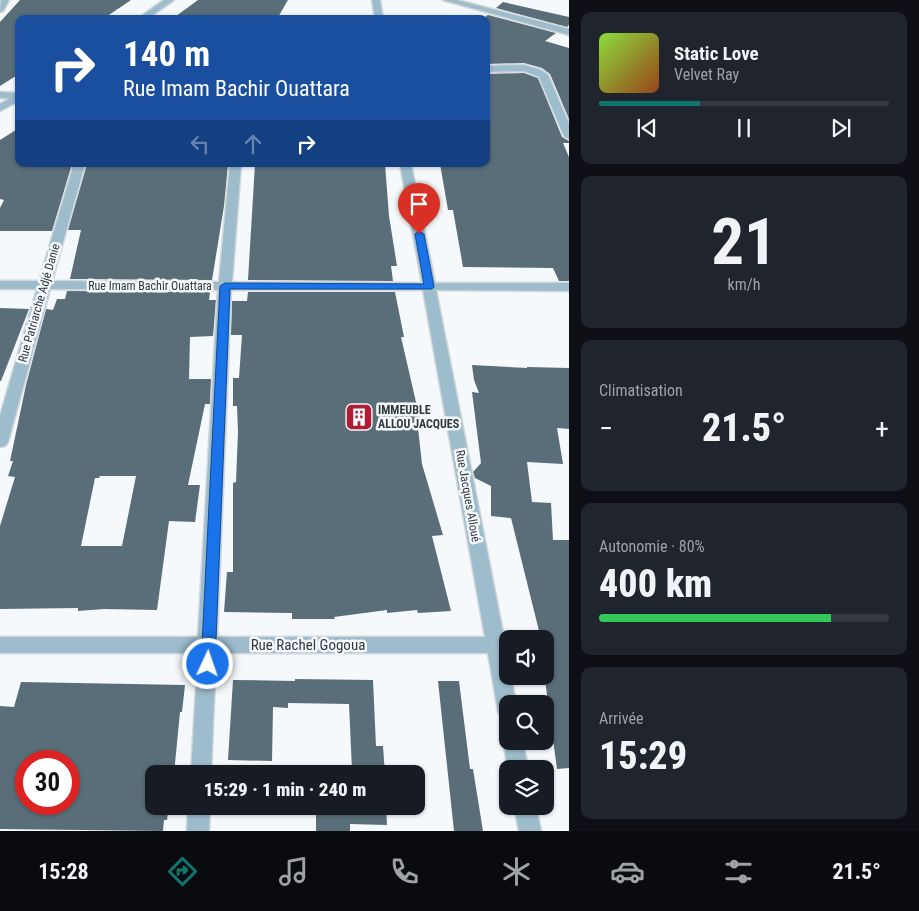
<!DOCTYPE html>
<html lang="fr">
<head>
<meta charset="utf-8">
<style>
	body { margin:0; font-family:"Roboto Condensed",sans-serif; background:#20242c; color:#f1f3f6; height:100vh; display:flex; flex-direction:column; font-size:19px; white-space:nowrap }
	* { box-sizing:border-box; margin:0 }
	p { font-size:16px; color:#9ea1a6 }
	.icon { flex:none; width:28px; height:28px; fill:none; stroke:currentColor; stroke-width:2; stroke-linecap:round; stroke-linejoin:round }
	.map { position:relative; flex:1; overflow:hidden }
	.side { display:flex; flex-direction:column; gap:12px; padding:12px; background:#0d0f14; width:350px }
	.side>* { flex:none }
	.banner { position:absolute; left:15px; top:15px; width:475px; height:152px; border-radius:10px; box-shadow:0 1px 4px #0004; background:#1a4fa0; color:#fff; overflow:hidden }
	.buttons { position:absolute; left:499px; top:630px; display:grid; gap:10px }
	.buttons a { display:grid; place-items:center; width:55px; height:55px; border-radius:10px; background:#171b24; box-shadow:0 1px 4px #0004; font-size:25px }
	.speed { position:absolute; left:15px; top:750px; display:flex; gap:10px; font-size:25px; font-weight:700; text-align:center }
	.speed>* { display:grid; place-content:center; width:65px; height:65px; border-radius:50%; background:#171b24; box-shadow:0 1px 4px #0004; line-height:1 }
	.speed .limit { border:8px solid #d22; background:#fff; color:#111 }
	.pin { position:absolute; display:grid; place-items:center; width:42px; height:42px; color:#fff; margin:-51px -21px; border-radius:50% 50% 50% 0; rotate:-45deg; box-shadow:0 0 5px #0007 }
	.pin .icon { rotate:45deg }
	.me { position:absolute; width:55px; margin:-28px; rotate:3deg; stroke-linejoin:round; filter:drop-shadow(0 0 4px #0008) }
	.turn { display:flex; align-items:center; gap:18px; height:105px; padding:0 25px; font-size:22px }
	.turn .icon { width:65px; height:65px; stroke-width:2.5 }
	.turn b { display:block; font-size:35px; line-height:42px }
	.lanes { display:flex; align-items:center; height:48px; padding:0 25px; background:#0003; justify-content:center; gap:25px; direction:ltr }
	.lanes .off { opacity:.35 }
	.big { font-size:38px; font-weight:800; line-height:1.1 }
	.side .widget { flex:1; display:flex; flex-direction:column; justify-content:center; gap:8px; min-width:0; padding:0 18px; border-radius:10px; background:#20242c }
	.side .dial { align-items:center; gap:0 }
	.dial b { font-size:65px; line-height:1 }
	.song { display:flex; align-items:center; gap:15px }
	.cover { width:60px; height:60px; border-radius:8px; background:linear-gradient(135deg,hsl(90 70% 55%),hsl(20 70% 35%)) }
	.played { height:5px; border-radius:2px; background:linear-gradient(90deg,#0f766e 35%,#363941 35%) }
	.keys { display:flex; justify-content:space-around; direction:ltr }
	.heat { display:flex; justify-content:space-between; align-items:center; font-size:28px; direction:ltr }
	.charge { height:8px; border-radius:4px; background:linear-gradient(90deg,#34c759 80%,#363941 0) }
	.trip { position:absolute; left:145px; top:765px; width:280px; height:50px; border-radius:10px; background:#171b24; box-shadow:0 1px 4px #0004; font-weight:800; line-height:50px; text-align:center }
	.dock { display:flex; height:80px; justify-content:space-around; align-items:center; background:#090b0e; color:#9ea1a6 }
	.dock .icon { width:35px; height:35px }
	.dock .current { color:#0f766e }
	.dock b { font-size:22px; color:#f1f3f6 }
	main { display:flex; flex:1; min-height:0 }
	.map>svg:first-child { display:block }
	.building { fill:#596e79; fill-rule:evenodd }
	.lines { fill:none; stroke-linecap:round; stroke-linejoin:round }
	.minor-casing { stroke:#d2d7da; stroke-width:3 }
	.tertiary-casing { stroke:#d2d7da; stroke-width:3 }
	.minor { fill:#9dbccc; fill-rule:evenodd }
	.tertiary { fill:#9dbccc; fill-rule:evenodd }
	.route { fill:#1a73e8; stroke:#114b97 }
	.labels { text-anchor:middle; stroke-width:5; stroke-linejoin:round; paint-order:stroke }
	.street-label { font-size:12px; fill:#303a3f; stroke:#f5f9fc }
	.poi-label { font-size:12px; font-weight:bold; fill:#303a3f; stroke:#f5f9fc; text-anchor:start }
	.near-street-label { font-size:15px; fill:#303a3f; stroke:#f5f9fc }
</style>
</head>
<body>
<main>
<div class="map">
<svg width="569" height="831" viewBox="0 0 569 831">
	<rect width="100%" height="100%" fill="#f5f9fc"/>
	<!-- building -->
	<g class="building">
		<path d="M20,0H131L103,19H19V74L0,86V22Z"/>
		<path d="M198,0H288L277,19H172Z"/>
		<path d="M503,2L569,17V25L567,27L496,8Z"/>
		<path d="M488,15L556,33L545,41L569,48V119L550,74L542,68L524,63L486,64V16Z"/>
		<path d="M524,73L538,78L562,137L569,141V143H563L569,157V281H559L553,268L463,267L453,210H448L440,164H486V74Z"/>
		<path d="M19,128V164H72L52,231H0V208L4,200L0,199V140Z"/>
		<path d="M87,164H228L224,206L212,280L70,279L81,230H68Z"/>
		<path d="M255,164H385L389,216L397,266H391L393,281L248,280Z"/>
		<path d="M67,291L210,292L209,300H216L213,336L190,337L189,379H211L210,404H205L188,485H200L195,522L169,521L157,610L104,609L78,611V608L0,609V526L15,477L8,476L13,461H10L26,385L46,309L53,310L57,299H65ZM100,476H136L122,546H81L95,478H99Z"/>
		<path d="M248,292H395L404,337H401L422,428H418L422,464L443,535L432,536L451,611L418,613L417,610L387,613V610L334,617L335,619H292V613L224,612L227,572H233V483L236,482L238,432L237,406H233V378H239L242,335H231L232,301H247Z"/>
		<path d="M0,308L29,309L1,381H0Z"/>
		<path d="M472,365L527,368V367L569,368V429L557,428L563,464L527,462L532,502L551,503L553,540H569V768L557,769L545,680V639H541L511,518L491,516V486L475,478L473,472L481,463L472,392L479,393L474,380Z"/>
		<path d="M295,679L373,680L376,746H383L385,774H315V769L352,770L349,704L288,703V708L273,707L272,761L228,760L233,680L295,681Z"/>
		<path d="M438,681H459L470,769H473L483,831H454Z"/>
		<path d="M21,682L185,685L182,712H180L174,774H154V806H169L167,820H164L163,831L0,829V706L14,707ZM26,761H69V804H26Z"/>
		<path d="M316,806H386L387,825L350,824V831H316Z"/>
	</g>
	<g class="lines">
		<!-- minor casing -->
		<g class="minor-casing">
			<g id="minor">
				<path d="M1,0H9L3,11L0,12Z"/>
				<path d="M372,0H380L383,19H375Z"/>
				<path d="M443,0H457L569,29V35Z"/>
				<path d="M524,65L541,70L548,75L569,124V139L564,136L539,77L524,71L486,72V66Z"/>
				<path d="M0,92L19,93V99L0,98Z"/>
				<path d="M74,164H85L52,281L219,282L230,164H241L232,282L422,283L400,164H411L435,283H569V291L436,290L508,658V676H511L516,704H508V719L501,717L498,711L488,653H216L211,774H191L198,653H0V637H198L218,290L50,289L8,442L5,446L0,447V416L37,289H0V281H39ZM231,290H423L485,637H217Z"/>
				<path d="M508,734V741H523L528,769H508L503,741Z"/>
				<path d="M188,806H210L209,831H187Z"/>
				<path d="M514,806H536L541,831H519Z"/>
			</g>
		</g>
		<!-- tertiary casing -->
		<g class="tertiary-casing">
			<g id="tertiary">
				<path d="M164,0H174L147,19H137Z"/>
				<path d="M19,93V101L0,111V104Z"/>
			</g>
		</g>
		<!-- minor -->
		<use href="#minor" class="minor"/>
		<!-- tertiary -->
		<use href="#tertiary" class="tertiary"/>
	</g>
	<!-- route -->
	<path class="route" d="M419,231L424,234L434,287L432,289H230L215,664L213,668L208,670L203,668L201,664L220,286L225,283L424,284L415,234Z"/>
	<!-- icons -->
	<defs>
		<g id="building-square" transform="scale(1.4375)"><rect x="-9" y="-9" width="18" height="18" rx="4" fill="#b01c34" stroke="#f5f9fc"/><path d="M-4-6H4V6H1V3H-1V6H-4ZM-2.5-4.3h1.7v1.8h-1.7ZM.8-4.3h1.7v1.8H.8ZM-2.5-1h1.7V.8h-1.7ZM.8-1h1.7V.8H.8Z" fill="#fff"/></g>
	</defs>
	<g fill-rule="evenodd">
		<use href="#building-square" x="359" y="417"/>
	</g>
	<g class="labels">
		<!-- street labels -->
		<g class="street-label">
			<text x="150" y="290">Rue Imam Bachir Ouattara</text>
			<text transform="translate(39 303) rotate(-74)" y="4">Rue Patriarche Adjé Danie</text>
			<text transform="translate(468 496) rotate(80)" y="4">Rue Jacques Alloué</text>
		</g>
		<!-- poi labels -->
		<g class="poi-label">
			<text x="378" y="414">IMMEUBLE<tspan x="378" dy="14">ALLOU JACQUES</tspan></text>
		</g>
		<!-- near-street labels -->
		<g class="near-street-label">
			<text x="308" y="650">Rue Rachel Gogoua</text>
		</g>
	</g>
</svg>
<div class="buttons">
<a><svg class="icon" aria-label="sound" viewBox="0 0 24 24"><path d="M4 9h4l5-4v14l-5-4H4zM17 9q2 3 0 6"/></svg></a>
<a><svg class="icon" aria-label="search" viewBox="0 0 24 24"><circle cx="10" cy="10" r="6"/><path d="M15 15l6 6"/></svg></a>
<a><svg class="icon" aria-label="layers" viewBox="0 0 24 24"><path d="M12 4l9 5-9 5-9-5zM3 14l9 5 9-5"/></svg></a>
</div>
<div class="speed"><div class="limit">30</div></div>
<div class="pin" style="left:419px;top:234px;background:#d93025"><svg class="icon" aria-label="arrive" viewBox="0 0 24 24"><path d="M6 21V4h12l-3 4 3 4H6"/></svg></div>
<svg class="me" style="left:208px;top:664px" viewBox="-20 -20 40 40"><circle r="17" fill="#1a73e8" stroke="#fff" stroke-width="3"/><path d="M0-11L8 9 0 5-8 9z" fill="#fff"/></svg>
<div class="trip">15:29 · 1 min · 240 m</div>
<div class="banner">
<div class="turn"><svg class="icon" aria-label="right" viewBox="0 0 24 24"><path d="M7 20v-9h11M14 6l5 5-5 5"/></svg><div><b>140 m</b>Rue Imam Bachir Ouattara</div></div>
<div class="lanes"><svg class="icon off" aria-label="left" viewBox="0 0 24 24"><path d="M17 20v-9H6M10 6l-5 5 5 5"/></svg><svg class="icon off" aria-label="ahead" viewBox="0 0 24 24"><path d="M12 20V5M6 11l6-6 6 6"/></svg><svg class="icon" aria-label="right" viewBox="0 0 24 24"><path d="M7 20v-9h11M14 6l5 5-5 5"/></svg></div>
</div>
</div>
<section class="side">
<div class="widget">
<div class="song"><i class="cover"></i><div><b>Static Love</b><p>Velvet Ray</p></div></div>
<div class="played"></div>
<div class="keys"><svg class="icon" aria-label="previous" viewBox="0 0 24 24"><path d="M18 5L8 12l10 7zM5 5v14"/></svg><svg class="icon" aria-label="pause" viewBox="0 0 24 24"><path d="M8 5v14M16 5v14"/></svg><svg class="icon" aria-label="next" viewBox="0 0 24 24"><path d="M6 5l10 7-10 7zM19 5v14"/></svg></div>
</div>
<div class="widget dial"><b>21</b><p>km/h</p></div>
<div class="widget"><p>Climatisation</p>
<div class="heat"><a>−</a><b class="big">21.5°</b><a>+</a></div>
</div>
<div class="widget"><p>Autonomie · 80%</p><b class="big">400 km</b><div class="charge"></div></div>
<div class="widget"><p>Arrivée</p><b class="big">15:29</b></div>
</section>
</main>
<nav class="dock">
<b>15:28</b>
<svg class="icon current" aria-label="directions" viewBox="0 0 24 24"><path d="M12 3l9 9-9 9-9-9zM9 14v-3h6M13 9l2 2-2 2"/></svg>
<svg class="icon" aria-label="music" viewBox="0 0 24 24"><path d="M9 18V5l10-2v13"/><circle cx="6" cy="18" r="3"/><circle cx="16" cy="16" r="3"/></svg>
<svg class="icon" aria-label="phone" viewBox="0 0 24 24"><path d="M5 4h4l2 5-3 2q2 4 5 5l2-3 5 2v4C11 20 4 13 5 4z"/></svg>
<svg class="icon" aria-label="climate" viewBox="0 0 24 24"><path d="M12 3v18M4 7l16 10M4 17L20 7"/></svg>
<svg class="icon" aria-label="car" viewBox="0 0 24 24"><path d="M5 17H2v-5l4-1 3-4h7l3 4 3 1v5h-3M9 17h6M6 11h13"/><circle cx="7" cy="17" r="2"/><circle cx="17" cy="17" r="2"/></svg>
<svg class="icon" aria-label="filters" viewBox="0 0 24 24"><path d="M4 7h16M4 17h16"/><circle cx="9" cy="7" r="2"/><circle cx="15" cy="17" r="2"/></svg>
<b>21.5°</b>
</nav>
</body>
</html>
